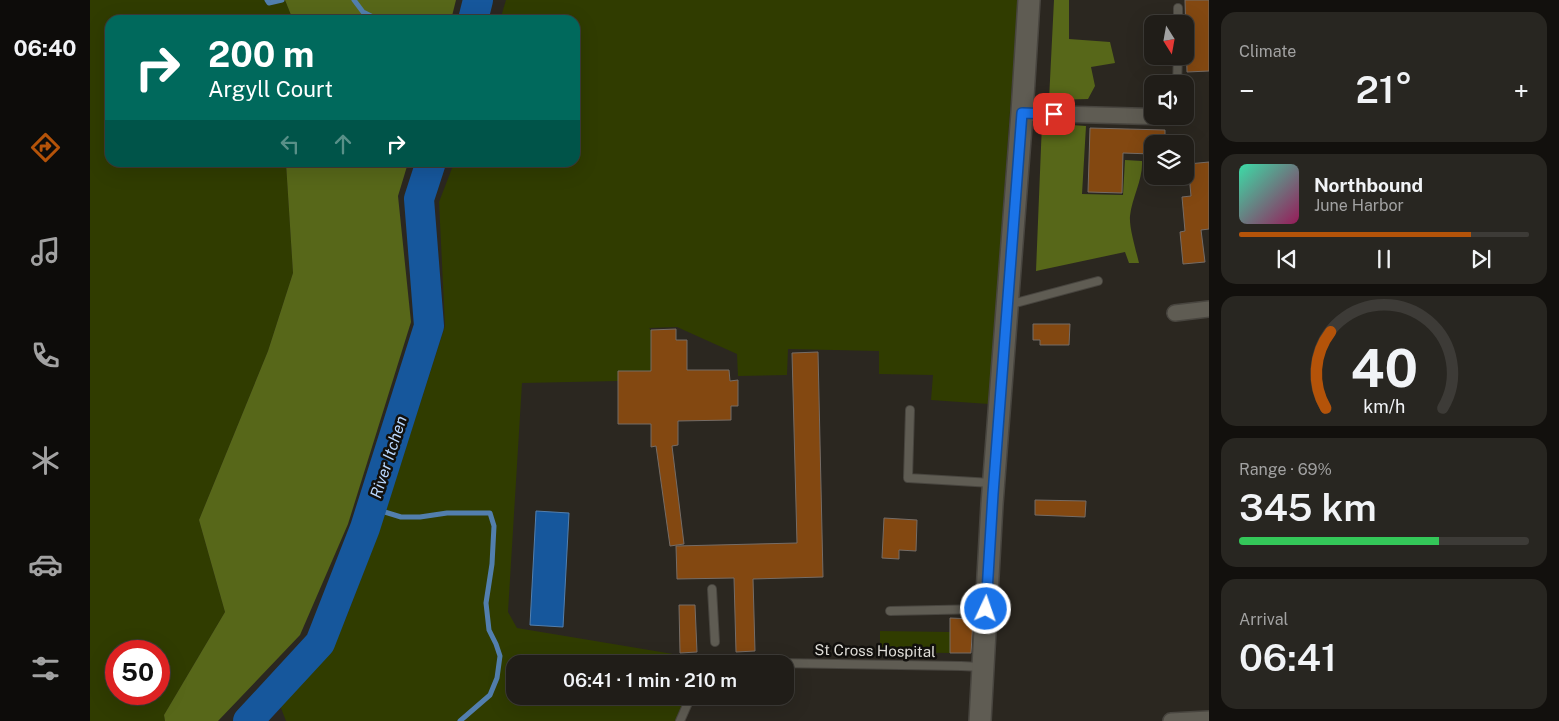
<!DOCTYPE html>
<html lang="en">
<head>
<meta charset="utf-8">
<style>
	body { margin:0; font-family:"Public Sans",sans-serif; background:#282621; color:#f1f3f6; height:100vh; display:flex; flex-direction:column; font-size:19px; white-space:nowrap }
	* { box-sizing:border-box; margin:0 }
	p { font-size:16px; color:#a2a2a2 }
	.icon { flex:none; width:28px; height:28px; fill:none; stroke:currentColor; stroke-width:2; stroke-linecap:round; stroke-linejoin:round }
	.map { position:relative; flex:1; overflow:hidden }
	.side { display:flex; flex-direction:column; gap:12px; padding:12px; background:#12100d; width:350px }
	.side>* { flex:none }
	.guide { position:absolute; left:15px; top:15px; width:475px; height:152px; border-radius:15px; box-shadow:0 5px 20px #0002,0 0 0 1px #3d3b37; background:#00695c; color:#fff; overflow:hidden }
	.needle { width:32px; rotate:169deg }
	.tools { position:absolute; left:1054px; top:15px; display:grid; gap:10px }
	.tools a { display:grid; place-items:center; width:50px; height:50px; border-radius:10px; background:#201d18; box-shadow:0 5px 20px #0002,0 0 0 1px #3d3b37; font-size:25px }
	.speed { position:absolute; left:15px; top:640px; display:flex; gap:10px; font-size:25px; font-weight:700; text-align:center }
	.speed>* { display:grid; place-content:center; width:65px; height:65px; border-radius:50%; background:#201d18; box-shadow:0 5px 20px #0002,0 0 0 1px #3d3b37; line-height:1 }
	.speed .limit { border:8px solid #d22; background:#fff; color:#111 }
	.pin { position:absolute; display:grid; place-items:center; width:42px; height:42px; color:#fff; margin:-21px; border-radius:10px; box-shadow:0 2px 8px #0006 }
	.me { position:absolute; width:55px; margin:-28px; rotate:3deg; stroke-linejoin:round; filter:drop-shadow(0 0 4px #0008) }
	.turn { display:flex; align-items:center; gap:18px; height:105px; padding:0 20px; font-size:22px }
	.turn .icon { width:65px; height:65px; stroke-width:2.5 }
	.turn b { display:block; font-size:35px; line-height:42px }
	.lanes { display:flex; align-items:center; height:48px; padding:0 20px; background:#0003; justify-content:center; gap:25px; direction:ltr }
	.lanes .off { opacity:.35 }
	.big { font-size:38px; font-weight:600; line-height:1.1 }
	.side .card { flex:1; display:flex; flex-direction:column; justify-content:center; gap:8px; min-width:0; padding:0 18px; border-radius:15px; background:#282621 }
	.side .dial { align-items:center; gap:0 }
	.dial svg { height:130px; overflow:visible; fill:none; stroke:#3d3b37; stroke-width:7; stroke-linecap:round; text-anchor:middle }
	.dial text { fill:#f1f3f6; stroke:none }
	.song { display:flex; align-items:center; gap:15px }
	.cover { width:60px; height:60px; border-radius:8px; background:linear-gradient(135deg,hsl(160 70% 55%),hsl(330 70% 35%)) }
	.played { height:5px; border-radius:2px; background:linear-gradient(90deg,#b45309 80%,#3d3b37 80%) }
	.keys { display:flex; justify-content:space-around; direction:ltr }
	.heat { display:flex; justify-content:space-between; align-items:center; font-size:28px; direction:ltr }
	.charge { height:8px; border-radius:4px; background:linear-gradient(90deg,#34c759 69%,#3d3b37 0) }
	.trip { position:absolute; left:416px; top:655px; width:288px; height:50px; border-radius:15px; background:#201d18; box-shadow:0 5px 20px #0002,0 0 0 1px #3d3b37; font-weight:600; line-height:50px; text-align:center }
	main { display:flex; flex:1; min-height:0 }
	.tab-bar { display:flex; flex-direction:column; width:90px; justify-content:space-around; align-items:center; background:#0d0c0a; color:#a2a2a2 }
	.tab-bar .icon { width:35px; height:35px }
	.tab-bar .current { color:#b45309 }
	.tab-bar b { font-size:22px; color:#f1f3f6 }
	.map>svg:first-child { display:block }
	.green { fill:#303c00; fill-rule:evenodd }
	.forest { fill:#576719 }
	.water { fill:#16579c; stroke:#527fae }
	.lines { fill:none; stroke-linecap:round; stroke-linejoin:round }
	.stream { stroke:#527fae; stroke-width:5 }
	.river { stroke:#16579c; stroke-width:30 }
	.building { fill:#834811; stroke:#756c66 }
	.lane-casing { stroke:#48453f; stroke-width:10 }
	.street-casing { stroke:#48453f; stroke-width:18 }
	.secondary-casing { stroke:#48453f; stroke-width:24 }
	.lane { stroke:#5f5c53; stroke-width:8 }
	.street { stroke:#5f5c53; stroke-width:15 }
	.secondary { stroke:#5f5c53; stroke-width:21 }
	.route-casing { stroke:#114b97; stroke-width:12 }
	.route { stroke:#1a73e8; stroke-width:9 }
	.labels { text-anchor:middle; stroke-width:5; stroke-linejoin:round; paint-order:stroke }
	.street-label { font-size:15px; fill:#dedcd7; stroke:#12100d }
	.water-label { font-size:16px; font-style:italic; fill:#b8d7fe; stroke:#12100d }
</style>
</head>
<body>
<main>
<nav class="tab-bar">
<b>06:40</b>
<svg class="icon current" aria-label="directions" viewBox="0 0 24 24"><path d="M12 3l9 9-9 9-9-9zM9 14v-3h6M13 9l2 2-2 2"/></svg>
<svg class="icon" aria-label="music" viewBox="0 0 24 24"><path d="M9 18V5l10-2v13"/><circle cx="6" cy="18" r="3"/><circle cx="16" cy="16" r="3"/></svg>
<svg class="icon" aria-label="phone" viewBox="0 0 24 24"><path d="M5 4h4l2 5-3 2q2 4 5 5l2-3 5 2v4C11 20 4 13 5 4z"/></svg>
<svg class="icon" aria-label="climate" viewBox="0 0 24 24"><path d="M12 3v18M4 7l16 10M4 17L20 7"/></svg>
<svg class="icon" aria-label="car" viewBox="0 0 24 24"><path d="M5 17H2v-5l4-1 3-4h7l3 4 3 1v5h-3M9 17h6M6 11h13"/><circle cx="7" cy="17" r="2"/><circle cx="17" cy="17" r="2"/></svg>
<svg class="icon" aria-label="filters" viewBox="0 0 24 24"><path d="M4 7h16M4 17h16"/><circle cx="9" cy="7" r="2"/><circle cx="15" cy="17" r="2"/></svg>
</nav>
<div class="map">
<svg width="1119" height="721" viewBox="0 0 1119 721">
	<rect width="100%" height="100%" fill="#2b2720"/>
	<!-- green -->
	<g class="green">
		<path d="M0,0H195L203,20H20V162L196,163L203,273L178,351L109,520L135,612L74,715L75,721H0ZM26,651H69V694H26Z"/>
		<path d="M416,0H928L899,404L841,400L843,375L789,374V351L698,349L697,375L648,376L647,354L587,327L559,328L561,330V371H528V381L432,383L418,612L427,628L589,655H608L606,664H425V696H597L587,721H196L189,703L235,657L256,618L288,534L355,326L349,202L364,163L485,162V20H410Z"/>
		<path d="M790,631L860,632V653L790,652Z"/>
	</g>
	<!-- forest -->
	<g class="forest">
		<path d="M195,0H366L361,20H203Z"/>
		<path d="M964,0H979V39L1020,42L1025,63L1001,67L1005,86L998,99L959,100Z"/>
		<path d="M952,123L996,126L992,194L1033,195L1035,160L1052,161C1053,180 1042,197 1040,216C1039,228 1046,250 1049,263H1039L1035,252L946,271Z"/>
		<path d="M196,163H318L308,196L321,322L258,524L210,635L128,721H75L74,715L135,612L109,520L178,351L203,273Z"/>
	</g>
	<!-- water -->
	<path class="water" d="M446,511L479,513L473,627L440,625Z"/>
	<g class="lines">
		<!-- stream -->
		<g class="stream">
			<path d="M177,0L179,3L192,0"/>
			<path d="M264,0L273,12L289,20"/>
			<path d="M282,508L311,517H330L357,513H400L404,526L402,564L396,603L399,630L406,644L410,656L407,678L400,695L370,721"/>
		</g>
		<!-- river -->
		<g class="river">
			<path d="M383,20L388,0"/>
			<path d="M158,721L230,643L275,528L339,326L329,199L341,162"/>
		</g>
	</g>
	<!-- building -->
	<g class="building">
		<path d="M1095,0H1119V71L1097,72Z"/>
		<path d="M1000,128L1075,130V144H1062V154L1033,153L1032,193L998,192Z"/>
		<path d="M1119,162V229L1111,230L1115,262L1093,264L1090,232L1095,231L1092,197L1101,196L1098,164Z"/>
		<path d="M943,324H980L979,345H950V340H943Z"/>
		<path d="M586,329V340H597V370H639L640,381L648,380V406H641V420L588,421V445L582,446L594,544L580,546L566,446L561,447V424H528V371H561V330Z"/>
		<path d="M728,352L733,577L663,579L665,651L646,652L644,578L587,579L586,546L707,543L702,353Z"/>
		<path d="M945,500L996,501L995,517L945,515Z"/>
		<path d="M794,518L827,520L826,551L809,550V559L792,558Z"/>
		<path d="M589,605H605L607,652L590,653Z"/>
		<path d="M860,618L883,619L881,653H860Z"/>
	</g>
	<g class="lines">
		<!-- lane casing -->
		<g class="lane-casing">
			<g id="lane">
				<path d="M1088,24V8"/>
				<path d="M1087,84L1088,56"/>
				<path d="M918,305L1008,281"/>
				<path d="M820,410L818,478L902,483"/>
				<path d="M622,589L625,642"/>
				<path d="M800,611L894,609"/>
				<path d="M615,664L616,662H624L871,666L891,667"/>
				<path d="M590,721L601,696"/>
			</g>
		</g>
		<!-- street casing -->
		<g class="street-casing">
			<g id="street">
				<path d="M932,113L1079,117"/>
				<path d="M1085,313L1119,309"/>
				<path d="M1081,721L1119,719"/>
			</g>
		</g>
		<!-- secondary casing -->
		<g class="secondary-casing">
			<path id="secondary" d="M890,721L902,504L932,113L939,0"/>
		</g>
		<!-- lane -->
		<use href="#lane" class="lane"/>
		<!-- street -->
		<use href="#street" class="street"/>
		<!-- secondary -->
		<use href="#secondary" class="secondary"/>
	</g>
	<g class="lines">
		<!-- route casing -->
		<g class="route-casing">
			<path id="route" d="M896,609L903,494L932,113L964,114"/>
		</g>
		<!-- route -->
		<use href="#route" class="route"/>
	</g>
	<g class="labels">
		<!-- street labels -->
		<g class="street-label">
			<text transform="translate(785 651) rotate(1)" y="5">St Cross Hospital</text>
		</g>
		<!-- water labels -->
		<g class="water-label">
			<text transform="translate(298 457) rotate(-72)" y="6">River Itchen</text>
		</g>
	</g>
</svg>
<div class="tools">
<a><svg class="needle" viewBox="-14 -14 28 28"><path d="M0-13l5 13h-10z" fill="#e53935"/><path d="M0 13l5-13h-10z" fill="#a2a2a2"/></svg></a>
<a><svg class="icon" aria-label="sound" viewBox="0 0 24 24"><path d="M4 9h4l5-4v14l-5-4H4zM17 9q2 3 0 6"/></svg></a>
<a><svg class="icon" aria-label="layers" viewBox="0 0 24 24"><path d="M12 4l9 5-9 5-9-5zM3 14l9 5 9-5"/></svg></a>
</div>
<div class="speed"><div class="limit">50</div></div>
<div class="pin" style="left:964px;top:114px;background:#d93025"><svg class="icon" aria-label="arrive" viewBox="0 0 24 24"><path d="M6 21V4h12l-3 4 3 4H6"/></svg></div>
<svg class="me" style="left:896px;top:609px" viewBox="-20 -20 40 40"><circle r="17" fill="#1a73e8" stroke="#fff" stroke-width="3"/><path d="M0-11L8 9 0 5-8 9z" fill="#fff"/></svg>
<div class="trip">06:41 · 1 min · 210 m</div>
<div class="guide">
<div class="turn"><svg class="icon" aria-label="right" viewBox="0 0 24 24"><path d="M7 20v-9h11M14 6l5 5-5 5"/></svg><div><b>200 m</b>Argyll Court</div></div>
<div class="lanes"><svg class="icon off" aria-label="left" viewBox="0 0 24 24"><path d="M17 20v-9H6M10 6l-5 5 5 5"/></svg><svg class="icon off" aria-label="ahead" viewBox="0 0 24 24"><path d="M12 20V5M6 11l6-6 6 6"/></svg><svg class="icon" aria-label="right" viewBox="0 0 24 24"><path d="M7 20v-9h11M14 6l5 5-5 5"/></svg></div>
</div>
</div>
<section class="side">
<div class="card"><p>Climate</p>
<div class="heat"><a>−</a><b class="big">21°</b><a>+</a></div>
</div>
<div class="card">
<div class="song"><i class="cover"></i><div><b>Northbound</b><p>June Harbor</p></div></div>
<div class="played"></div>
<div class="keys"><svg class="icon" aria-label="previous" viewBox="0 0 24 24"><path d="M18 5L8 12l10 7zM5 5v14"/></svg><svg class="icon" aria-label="pause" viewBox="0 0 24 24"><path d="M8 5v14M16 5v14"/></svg><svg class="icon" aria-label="next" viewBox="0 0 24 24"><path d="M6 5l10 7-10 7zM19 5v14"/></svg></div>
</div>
<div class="card dial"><svg viewBox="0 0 100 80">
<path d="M14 69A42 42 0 1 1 86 69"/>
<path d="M14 69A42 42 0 0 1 17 22" stroke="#b45309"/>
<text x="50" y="56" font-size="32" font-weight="700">40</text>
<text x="50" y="72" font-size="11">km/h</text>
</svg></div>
<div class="card"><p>Range · 69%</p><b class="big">345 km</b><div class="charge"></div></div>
<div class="card"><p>Arrival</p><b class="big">06:41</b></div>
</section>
</main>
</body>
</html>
